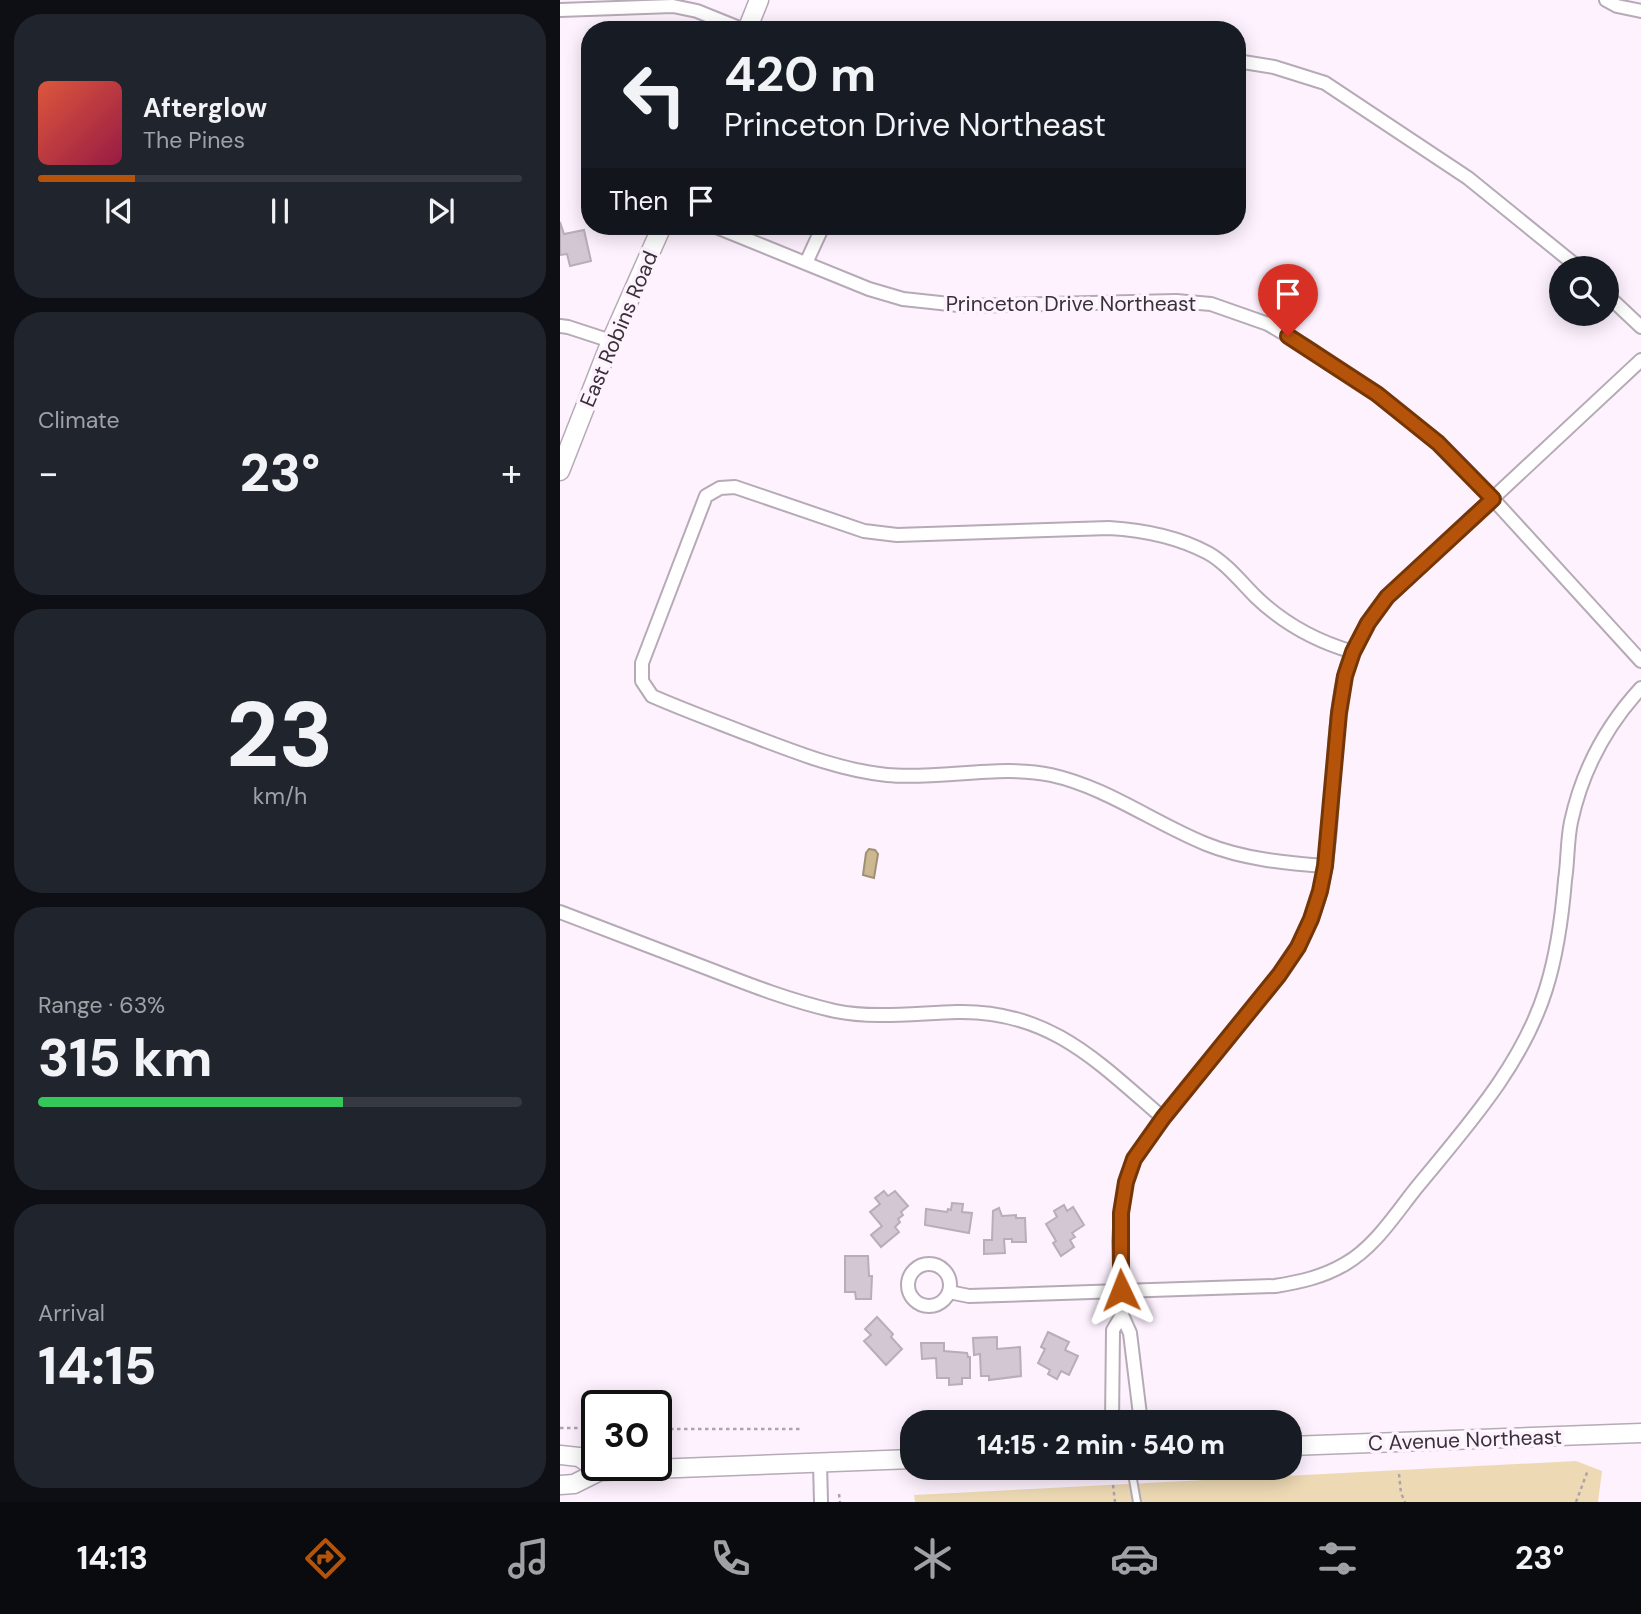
<!DOCTYPE html>
<html lang="en">
<head>
<meta charset="utf-8">
<style>
	body { margin:0; font-family:"DM Sans",sans-serif; background:#20242c; color:#f1f3f6; height:100vh; display:flex; flex-direction:column; font-size:26px; white-space:nowrap }
	* { box-sizing:border-box; margin:0 }
	p { font-size:23px; color:#9ea1a6 }
	.icon { flex:none; width:38px; height:38px; fill:none; stroke:currentColor; stroke-width:2; stroke-linecap:round; stroke-linejoin:round }
	.map { position:relative; flex:1; overflow:hidden }
	.details { display:flex; flex-direction:column; gap:14px; padding:14px; background:#0d0f14; width:560px }
	.details>* { flex:none }
	.top-card { position:absolute; left:21px; top:21px; width:665px; height:214px; border-radius:28px; box-shadow:0 4px 18px #0003; background:#171b24; color:#f1f3f6; overflow:hidden }
	.buttons { position:absolute; left:989px; top:256px; display:grid; gap:14px }
	.buttons a { display:grid; place-items:center; width:70px; height:70px; border-radius:50%; background:#171b24; box-shadow:0 4px 18px #0003; font-size:35px }
	.speed { position:absolute; left:21px; top:1390px; display:flex; gap:14px; font-size:35px; font-weight:700; text-align:center }
	.speed>* { display:grid; place-content:center; width:91px; height:91px; border-radius:50%; background:#171b24; box-shadow:0 4px 18px #0003; line-height:1 }
	.speed .limit { border:4px solid #111; border-radius:10px; background:#fff; color:#111 }
	.pin { position:absolute; display:grid; place-items:center; width:60px; height:60px; color:#fff; margin:-72px -30px; border-radius:50% 50% 50% 0; rotate:-45deg; box-shadow:0 0 7px #0007 }
	.pin .icon { rotate:45deg }
	.me { position:absolute; width:77px; margin:-38px; rotate:358deg; stroke-linejoin:round; filter:drop-shadow(0 0 5px #0008) }
	.turn { display:flex; align-items:center; gap:24px; height:147px; padding:0 28px; font-size:32px }
	.turn .icon { width:91px; height:91px; stroke-width:2.5 }
	.turn b { display:block; font-size:49px; line-height:60px }
	.then { display:flex; align-items:center; height:66px; padding:0 28px; background:#0003; gap:14px; font-size:26px }
	.big { font-size:52px; font-weight:800; line-height:1.1 }
	.details .card { flex:1; display:flex; flex-direction:column; justify-content:center; gap:10px; min-width:0; padding:0 24px; border-radius:28px; background:#20242c }
	.details .dial { align-items:center; gap:0 }
	.dial b { font-size:91px; line-height:1 }
	.song { display:flex; align-items:center; gap:21px }
	.cover { width:84px; height:84px; border-radius:10px; background:linear-gradient(135deg,hsl(10 70% 55%),hsl(340 70% 35%)) }
	.played { height:7px; border-radius:4px; background:linear-gradient(90deg,#b45309 20%,#363941 20%) }
	.keys { display:flex; justify-content:space-around; direction:ltr }
	.heat { display:flex; justify-content:space-between; align-items:center; font-size:38px; direction:ltr }
	.charge { height:10px; border-radius:5px; background:linear-gradient(90deg,#34c759 63%,#363941 0) }
	.trip { position:absolute; left:340px; top:1410px; width:402px; height:70px; border-radius:28px; background:#171b24; box-shadow:0 4px 18px #0003; font-weight:800; line-height:70px; text-align:center }
	.tab-bar { display:flex; height:112px; justify-content:space-around; align-items:center; background:#090b0e; color:#9ea1a6 }
	.tab-bar .icon { width:49px; height:49px }
	.tab-bar .active { color:#b45309 }
	.tab-bar b { font-size:32px; color:#f1f3f6 }
	main { display:flex; flex:1; min-height:0 }
	.map>svg:first-child { display:block }
	.green { fill:#eddab4 }
	.water { fill:#ccb88f; stroke:#9f9075; stroke-width:2 }
	.building { fill:#d3c7d4; stroke:#b8adb9; stroke-width:2 }
	.lines { fill:none; stroke-linecap:round; stroke-linejoin:round }
	.lane-casing { stroke:#b5aab6; stroke-width:10 }
	.street-casing { stroke:#b5aab6; stroke-width:16 }
	.secondary-casing { stroke:#b5aab6; stroke-width:21 }
	.path { stroke:#aca3ac; stroke-width:2.5; stroke-dasharray:3.5 3.5; stroke-linecap:butt }
	.lane { stroke:#fff; stroke-width:6 }
	.street { stroke:#fff; stroke-width:12 }
	.secondary { stroke:#fff; stroke-width:18 }
	.route-casing { stroke:#753606; stroke-width:18 }
	.route { stroke:#b45309; stroke-width:12 }
	.labels { text-anchor:middle; stroke-width:7; stroke-linejoin:round; paint-order:stroke }
	.street-label { font-size:21px; fill:#373237; stroke:#fef2ff }
</style>
</head>
<body>
<main>
<section class="details">
<div class="card">
<div class="song"><i class="cover"></i><div><b>Afterglow</b><p>The Pines</p></div></div>
<div class="played"></div>
<div class="keys"><svg class="icon" aria-label="previous" viewBox="0 0 24 24"><path d="M18 5L8 12l10 7zM5 5v14"/></svg><svg class="icon" aria-label="pause" viewBox="0 0 24 24"><path d="M8 5v14M16 5v14"/></svg><svg class="icon" aria-label="next" viewBox="0 0 24 24"><path d="M6 5l10 7-10 7zM19 5v14"/></svg></div>
</div>
<div class="card"><p>Climate</p>
<div class="heat"><a>−</a><b class="big">23°</b><a>+</a></div>
</div>
<div class="card dial"><b>23</b><p>km/h</p></div>
<div class="card"><p>Range · 63%</p><b class="big">315 km</b><div class="charge"></div></div>
<div class="card"><p>Arrival</p><b class="big">14:15</b></div>
</section>
<div class="map">
<svg width="1081" height="1502" viewBox="0 0 1081 1502">
	<rect width="100%" height="100%" fill="#fef2ff"/>
	<!-- green -->
	<path class="green" d="M1016,1461L1042,1471L1038,1502H355L354,1495Z"/>
	<!-- water -->
	<path class="water" d="M309,849L315,850L318,854L314,878L303,875L306,853Z"/>
	<!-- building -->
	<g class="building">
		<path d="M0,222L4,234L24,230L31,261L10,266L7,254L0,255Z"/>
		<path d="M324,1191L328,1196L335,1191L348,1206L341,1212L343,1215L338,1219L340,1222L335,1227L339,1232L321,1247L311,1235L322,1226L310,1212L320,1204L315,1198Z"/>
		<path d="M392,1203L403,1204L402,1212L412,1213L409,1233L365,1225L366,1209L387,1212L388,1209L391,1210Z"/>
		<path d="M504,1205L507,1211L513,1207L524,1225L512,1233L515,1237L510,1240L514,1247L501,1256L493,1243L496,1241L486,1224L497,1217L494,1211Z"/>
		<path d="M439,1208L442,1216L456,1215V1218H465L466,1242H452V1239H444L445,1253L424,1254V1240H432L433,1211Z"/>
		<path d="M285,1256H308L309,1276H312L311,1299H296L295,1292H285Z"/>
		<path d="M317,1317L333,1334L331,1337L342,1349L326,1365L304,1341L311,1335L305,1329Z"/>
		<path d="M488,1332L509,1342L505,1350L518,1356L509,1375L501,1371L497,1379L488,1374L490,1370L478,1363L485,1349L481,1347Z"/>
		<path d="M437,1337V1349L460,1347L461,1376L429,1380V1376H421L420,1354L414,1355L413,1338Z"/>
		<path d="M361,1343H384V1351L407,1353L408,1357H410V1378H402V1384L389,1385V1378H377L376,1358L362,1359Z"/>
	</g>
	<g class="lines">
		<!-- lane casing -->
		<g class="lane-casing">
			<path id="lane" d="M571,1468L577,1502"/>
		</g>
		<!-- street casing -->
		<g class="street-casing">
			<g id="street">
				<path d="M1046,0L1057,6L1081,11"/>
				<path d="M0,10L113,6L137,11L184,30"/>
				<path d="M677,61L714,67L765,83L908,178L1019,268"/>
				<path d="M154,226L309,289L343,299L408,306L616,301L651,304L708,324L747,347L817,394L878,443L933,499L1081,661"/>
				<path d="M246,263L263,226"/>
				<path d="M1046,294L1081,327"/>
				<path d="M0,326L8,327L51,341"/>
				<path d="M765,866C725,863 683,859 646,844C594,823 546,787 491,775C442,764 379,780 327,775C279,770 235,752 190,735C157,722 124,710 92,696L82,681V663L146,496L160,488L175,487L304,531L337,535L549,528C583,530 618,537 648,553C666,563 681,582 696,597C724,624 755,641 793,652"/>
				<path d="M0,912C50,931 99,950 149,969C190,985 231,1001 275,1011C314,1019 357,1013 397,1012C490,1010 538,1062 603,1118"/>
				<circle cx="369" cy="1285" r="21"/>
				<path d="M389,1292L409,1296L715,1286C740,1282 763,1277 785,1264C815,1247 836,1213 857,1187C907,1126 962,1066 986,989C997,954 1002,917 1005,880C1008,861 1007,841 1011,822C1022,771 1046,726 1081,688"/>
				<path d="M552,1423L553,1330L562,1315"/>
				<path d="M581,1423L570,1333L562,1315L559,1242L561,1213L566,1182L574,1159L588,1138L719,975C737,949 754,921 761,889C777,820 769,746 784,677C791,647 809,621 827,597L1081,360"/>
				<path d="M260,1463L261,1502"/>
			</g>
		</g>
		<!-- secondary casing -->
		<g class="secondary-casing">
			<g id="secondary">
				<path d="M187,30L199,0"/>
				<path d="M0,471L51,341L102,226"/>
				<path d="M730,1446L1081,1433"/>
				<path d="M0,1455L19,1457L40,1471"/>
				<path d="M0,1485L14,1484L40,1471L352,1459"/>
			</g>
		</g>
		<!-- path -->
		<g class="path">
			<path d="M0,1428H37"/>
			<path d="M96,1429H242"/>
			<path d="M839,1474L841,1493L845,1502"/>
			<path d="M553,1485L555,1502"/>
			<path d="M279,1494L280,1502"/>
			<path d="M1016,1502L1028,1470"/>
		</g>
		<!-- lane -->
		<use href="#lane" class="lane"/>
		<!-- street -->
		<use href="#street" class="street"/>
		<!-- secondary -->
		<use href="#secondary" class="secondary"/>
	</g>
	<g class="lines">
		<!-- route casing -->
		<g class="route-casing">
			<path id="route" d="M561,1290V1213L566,1182L574,1159L603,1118L719,975L738,947L751,919L760,891L765,866L779,713L785,676L793,652L808,623L827,597L933,499L878,443L817,394L728,336"/>
		</g>
		<!-- route -->
		<use href="#route" class="route"/>
	</g>
	<g class="labels">
		<!-- street labels -->
		<g class="street-label">
			<text x="511" y="311">Princeton Drive Northeast</text>
			<text transform="translate(59 329) rotate(-67)" y="7">East Robins Road</text>
			<text transform="translate(905 1440) rotate(-2)" y="7">C Avenue Northeast</text>
		</g>
	</g>
</svg>
<div class="buttons">
<a><svg class="icon" aria-label="search" viewBox="0 0 24 24"><circle cx="10" cy="10" r="6"/><path d="M15 15l6 6"/></svg></a>
</div>
<div class="speed"><div class="limit">30</div></div>
<div class="pin" style="left:728px;top:336px;background:#d93025"><svg class="icon" aria-label="arrive" viewBox="0 0 24 24"><path d="M6 21V4h12l-3 4 3 4H6"/></svg></div>
<svg class="me" style="left:561px;top:1290px" viewBox="-20 -20 40 40"><path d="M0-17L14 15 0 8-14 15z" fill="#b45309" stroke="#fff" stroke-width="4"/></svg>
<div class="trip">14:15 · 2 min · 540 m</div>
<div class="top-card">
<div class="turn"><svg class="icon" aria-label="left" viewBox="0 0 24 24"><path d="M17 20v-9H6M10 6l-5 5 5 5"/></svg><div><b>420 m</b>Princeton Drive Northeast</div></div>
<div class="then">Then<svg class="icon" aria-label="arrive" viewBox="0 0 24 24"><path d="M6 21V4h12l-3 4 3 4H6"/></svg></div>
</div>
</div>
</main>
<nav class="tab-bar">
<b>14:13</b>
<svg class="icon active" aria-label="directions" viewBox="0 0 24 24"><path d="M12 3l9 9-9 9-9-9zM9 14v-3h6M13 9l2 2-2 2"/></svg>
<svg class="icon" aria-label="music" viewBox="0 0 24 24"><path d="M9 18V5l10-2v13"/><circle cx="6" cy="18" r="3"/><circle cx="16" cy="16" r="3"/></svg>
<svg class="icon" aria-label="phone" viewBox="0 0 24 24"><path d="M5 4h4l2 5-3 2q2 4 5 5l2-3 5 2v4C11 20 4 13 5 4z"/></svg>
<svg class="icon" aria-label="climate" viewBox="0 0 24 24"><path d="M12 3v18M4 7l16 10M4 17L20 7"/></svg>
<svg class="icon" aria-label="car" viewBox="0 0 24 24"><path d="M5 17H2v-5l4-1 3-4h7l3 4 3 1v5h-3M9 17h6M6 11h13"/><circle cx="7" cy="17" r="2"/><circle cx="17" cy="17" r="2"/></svg>
<svg class="icon" aria-label="filters" viewBox="0 0 24 24"><path d="M4 7h16M4 17h16"/><circle cx="9" cy="7" r="2"/><circle cx="15" cy="17" r="2"/></svg>
<b>23°</b>
</nav>
</body>
</html>
